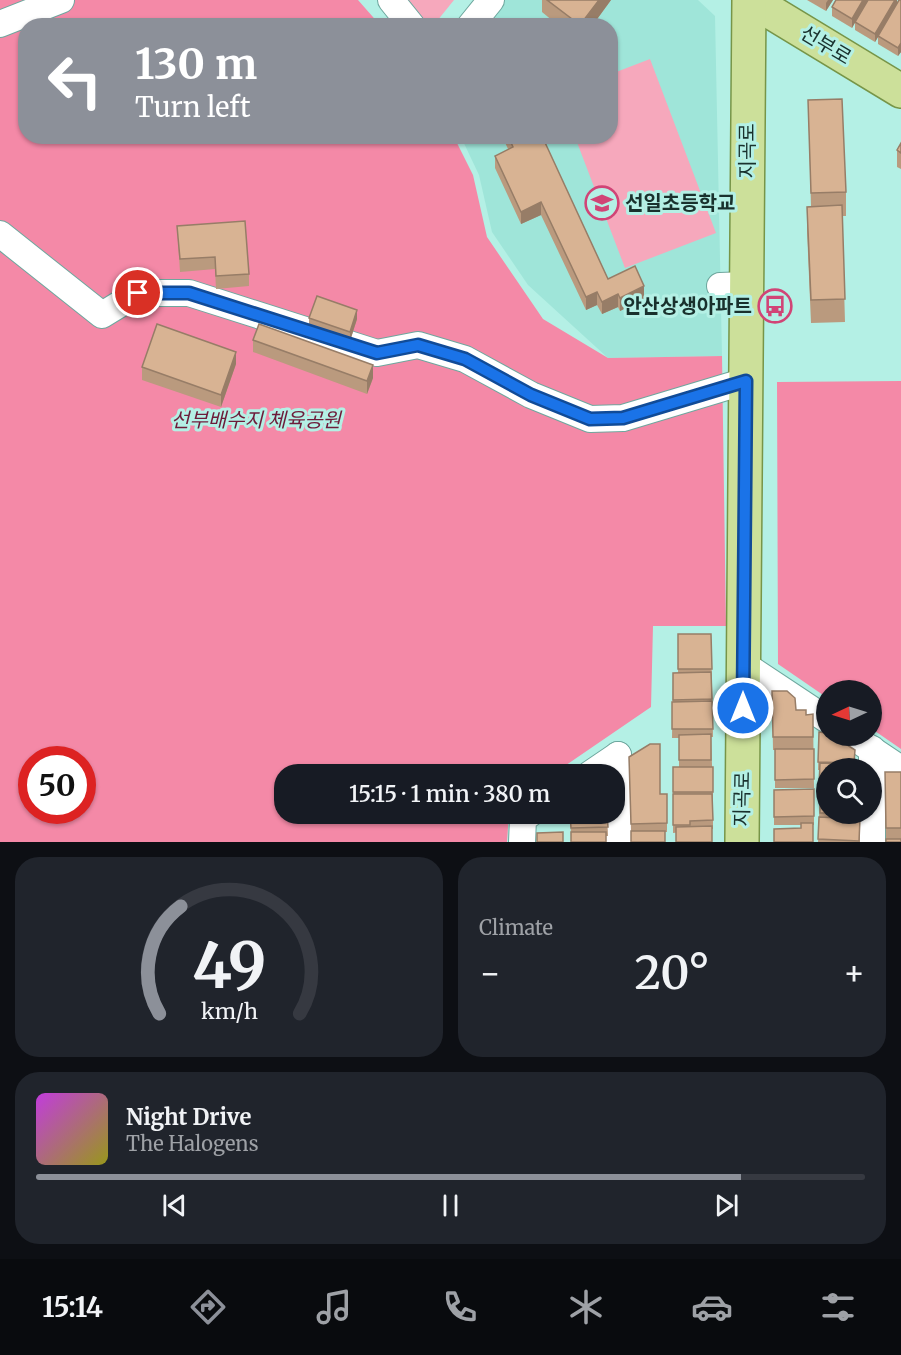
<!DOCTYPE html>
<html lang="en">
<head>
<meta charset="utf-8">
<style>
	body { margin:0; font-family:Merriweather,"Noto Sans KR",serif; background:#20242c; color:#f1f3f6; height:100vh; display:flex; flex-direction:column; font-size:22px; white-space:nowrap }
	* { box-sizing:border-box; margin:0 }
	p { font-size:20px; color:#9ea1a6 }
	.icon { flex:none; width:33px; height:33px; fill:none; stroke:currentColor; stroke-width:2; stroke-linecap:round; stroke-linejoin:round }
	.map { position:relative; height:842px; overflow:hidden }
	.details { display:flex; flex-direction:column; gap:15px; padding:15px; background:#0d0f14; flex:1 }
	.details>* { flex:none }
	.guide { position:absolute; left:18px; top:18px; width:600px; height:126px; border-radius:24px; box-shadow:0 2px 4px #0004; background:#8c9099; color:#fff; overflow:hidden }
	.needle { width:39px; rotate:266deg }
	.fabs { position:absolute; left:816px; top:680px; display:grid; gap:12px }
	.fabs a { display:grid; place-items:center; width:66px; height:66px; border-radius:50%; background:#171b24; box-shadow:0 2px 4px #0004; font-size:30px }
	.speed { position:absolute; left:18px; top:746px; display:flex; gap:12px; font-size:30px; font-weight:700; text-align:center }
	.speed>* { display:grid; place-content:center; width:78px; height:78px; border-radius:50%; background:#171b24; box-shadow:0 2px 4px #0004; line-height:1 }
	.speed .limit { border:9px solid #d22; background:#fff; color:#111 }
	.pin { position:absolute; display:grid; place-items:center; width:51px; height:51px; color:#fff; margin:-26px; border:3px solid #fff; border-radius:50%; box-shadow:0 2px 6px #0007 }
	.me { position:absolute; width:66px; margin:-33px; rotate:0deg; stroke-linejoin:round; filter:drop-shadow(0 0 4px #0008) }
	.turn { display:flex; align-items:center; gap:21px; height:126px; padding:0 18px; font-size:27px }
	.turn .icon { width:78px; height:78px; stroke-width:2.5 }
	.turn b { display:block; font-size:42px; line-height:51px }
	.big { font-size:45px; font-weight:600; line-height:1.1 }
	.details .widget { flex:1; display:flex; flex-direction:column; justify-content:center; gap:9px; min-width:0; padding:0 21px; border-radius:24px; background:#20242c }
	.details .dial { align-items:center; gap:0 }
	.dial svg { height:156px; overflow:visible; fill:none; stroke:#363941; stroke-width:7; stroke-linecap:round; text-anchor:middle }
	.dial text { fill:#f1f3f6; stroke:none }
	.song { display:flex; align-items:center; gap:18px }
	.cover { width:72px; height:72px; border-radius:9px; background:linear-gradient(135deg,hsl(290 70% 55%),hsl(60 70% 35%)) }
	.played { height:6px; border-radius:3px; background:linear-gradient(90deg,#8c9099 85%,#363941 85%) }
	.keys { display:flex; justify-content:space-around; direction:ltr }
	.heat { display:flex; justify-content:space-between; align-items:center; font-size:33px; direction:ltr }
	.details .tiles { flex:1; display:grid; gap:15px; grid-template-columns:1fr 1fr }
	.widget:last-child { grid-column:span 2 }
	.trip { position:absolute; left:274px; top:764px; width:351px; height:60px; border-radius:24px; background:#171b24; box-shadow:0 2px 4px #0004; font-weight:600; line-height:60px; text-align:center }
	.dock { display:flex; height:96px; justify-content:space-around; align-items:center; background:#090b0e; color:#9ea1a6 }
	.dock .icon { width:42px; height:42px }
	.dock .active { color:#8c9099 }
	.dock b { font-size:27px; color:#f1f3f6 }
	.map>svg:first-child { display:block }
	.built { fill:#9fe5d9 }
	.green { fill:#f6a8bc }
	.forest { fill:#f489a7; fill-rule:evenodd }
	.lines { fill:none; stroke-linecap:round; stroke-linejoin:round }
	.minor-casing { stroke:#6ea79e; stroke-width:28 }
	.major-casing { stroke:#779548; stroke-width:36 }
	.minor { stroke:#fff; stroke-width:26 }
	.major { stroke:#cce09a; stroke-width:33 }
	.wall { fill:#ba9a7e }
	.shaded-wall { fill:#977d67 }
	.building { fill:#d8b393; stroke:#977d67; stroke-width:1.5 }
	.route-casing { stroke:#114b97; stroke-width:15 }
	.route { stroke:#1a73e8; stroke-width:10 }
	.labels { text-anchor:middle; stroke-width:6; stroke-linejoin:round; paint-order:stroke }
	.street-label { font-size:20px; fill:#19312d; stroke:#b4f0e5 }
	.poi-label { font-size:20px; font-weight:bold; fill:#19312d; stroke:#b4f0e5; text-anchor:start }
	.park-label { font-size:20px; font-style:italic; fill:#6d1b39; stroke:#b4f0e5 }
</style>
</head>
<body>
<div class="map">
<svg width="901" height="842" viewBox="0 0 901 842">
	<rect width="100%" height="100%" fill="#b4f0e5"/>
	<!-- built -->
	<path class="built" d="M501,0H698L715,16L722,356L608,358L528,285L492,232L479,175L461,137L610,136V26L480,25Z"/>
	<!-- green -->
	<g class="green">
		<path d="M405,0H454L433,26L426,25Z"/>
		<path d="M650,59L716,233L625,268L575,137L610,136L611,74Z"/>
	</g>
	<!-- forest -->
	<g class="forest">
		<path d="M0,0H358L380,25L26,26V136L454,137L473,175L487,237L543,319L608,358L722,356L726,626H653L651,707L553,774H285V813H509L507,842H0ZM32,759H82V810H32Z"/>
		<path d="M901,381V749L872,729V690H826V697L778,664L777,382Z"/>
	</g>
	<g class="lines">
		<!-- minor casing -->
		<g class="minor-casing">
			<g id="minor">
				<path d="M391,0L412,26"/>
				<path d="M0,24L61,0"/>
				<path d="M470,26L491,0"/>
				<path d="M0,234L102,315L138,293H189L377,353L418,345L465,359L531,395L590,419L623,418L746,381"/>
				<path d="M720,286L746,285"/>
				<path d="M743,664L826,719"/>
				<path d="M850,735L901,769"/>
				<path d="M590,774L618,755"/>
				<path d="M522,842L523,819L531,813"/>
				<path d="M618,842V755"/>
				<path d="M872,842V749"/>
			</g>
		</g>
		<!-- major casing -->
		<g class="major-casing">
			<g id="major">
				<path d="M751,0L901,91"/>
				<path d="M742,842L749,0"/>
			</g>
		</g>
		<!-- minor -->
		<use href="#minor" class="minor"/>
		<!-- major -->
		<use href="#major" class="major"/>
	</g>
	<!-- wall -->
	<g class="wall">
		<path d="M542,0H611L592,26H559L542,12Z"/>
		<path d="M807,0H833L826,11Z"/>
		<path d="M897,0V5L901,0V52L898,56L878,44V37L875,42L855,30V22L852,28L832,16V7Z"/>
		<path d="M808,100L846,192V216H842L845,322L811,323L807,230V207L811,206Z"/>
		<path d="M502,136H542L608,279L644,299L620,311L618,307L602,314L597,305L586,310L541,215L521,224L495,168V156L508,149Z"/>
		<path d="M901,143V169L897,167V150Z"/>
		<path d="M177,226L249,274V286L216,289L215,269L180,272Z"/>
		<path d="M309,318L357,319L350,341L309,326Z"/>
		<path d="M253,340L373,378L367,394L253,352Z"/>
		<path d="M236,364L221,407L142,380V367Z"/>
		<path d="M678,634H711L713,737H711L713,792V829L673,833V767H679V738H672L673,673H678Z"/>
		<path d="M772,691L796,710L806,715L813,714L814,788H775V750H773Z"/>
		<path d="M819,732L855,750V764L826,768V813H860V842H818L820,795H819V770H818Z"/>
		<path d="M629,757L660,794H667V832H631Z"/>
		<path d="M885,772H901V842L886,841Z"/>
		<path d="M814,789V825H813V842L801,828V825H774V790Z"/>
		<path d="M570,813H607L608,836H571Z"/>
	</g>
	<!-- shaded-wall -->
	<g class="shaded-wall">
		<path d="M599,0H611L592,26H580Z"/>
		<path d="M828,0H833L826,11V3Z"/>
		<path d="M863,0H868L852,28V19Z"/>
		<path d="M895,0H897V6L875,42V34Z"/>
		<path d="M901,43V52L898,56V48Z"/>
		<path d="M541,202V215L521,224V212Z"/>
		<path d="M644,286V299L620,311V298Z"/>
		<path d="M597,292V305L586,310V297Z"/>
		<path d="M618,294V307L602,314V302Z"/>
		<path d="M357,310V319L350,341V332Z"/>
		<path d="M236,352V364L221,407V395Z"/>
		<path d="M373,365V378L367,394V381Z"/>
	</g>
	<!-- building -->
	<g class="building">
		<path d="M547,0H599L580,25Z"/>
		<path d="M836,0H863L852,19L832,7Z"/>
		<path d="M868,0H895L875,34L855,22Z"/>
		<path d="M899,0H901V43L898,48L878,36Z"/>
		<path d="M842,99L846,192L811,193L808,100Z"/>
		<path d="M508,136H542L608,279L635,266L644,286L620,298L618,294L602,302L597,292L586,297L541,202L521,212L495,156L513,147Z"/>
		<path d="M901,143V153L897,150Z"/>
		<path d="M842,205L845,299L811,300L807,207Z"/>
		<path d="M245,221L249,274L216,276L215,257L180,259L177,226Z"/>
		<path d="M317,296L357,310L350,332L309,318Z"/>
		<path d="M157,324L236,352L221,395L142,367Z"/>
		<path d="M259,324L373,365L367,381L253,340Z"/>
		<path d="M678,634H711L712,669H678Z"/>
		<path d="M711,672L712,699L673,700V673Z"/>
		<path d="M772,691H787L795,698L796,710H806V715L813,714V737H773Z"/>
		<path d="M712,701L713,729H672V702Z"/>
		<path d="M819,732L826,733V735H832L855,750L854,763L818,762Z"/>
		<path d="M711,734V760H679V735Z"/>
		<path d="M650,744H660V794H667V823L631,824L629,757Z"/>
		<path d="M775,749H814V779L775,780Z"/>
		<path d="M820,763L859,764V768H826V787H819Z"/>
		<rect x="673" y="767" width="40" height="25"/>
		<path d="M885,772H901V828H886Z"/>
		<path d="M814,789V816L774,817V790Z"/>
		<rect x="820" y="791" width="6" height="22"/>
		<path d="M673,794H712L713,820L690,821V825H673Z"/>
		<path d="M570,813H607L608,827L571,828Z"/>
		<path d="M819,817L860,819L859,841L818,839Z"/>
		<path d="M801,823H813V842H774V829L801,828Z"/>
		<path d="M712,826V842H676V827Z"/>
		<rect x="631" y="831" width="34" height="11"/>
		<path d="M563,832V842H537V833Z"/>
		<rect x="571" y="832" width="35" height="10"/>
		<rect x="886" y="839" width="15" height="3"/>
	</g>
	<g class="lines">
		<!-- route casing -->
		<g class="route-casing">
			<path id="route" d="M138,293H189L377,353L418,345L465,359L531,395L590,419L623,418L746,381L743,708"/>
		</g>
		<!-- route -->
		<use href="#route" class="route"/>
	</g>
	<!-- icons -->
	<defs>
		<g id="school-ring" transform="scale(1.725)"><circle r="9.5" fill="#b4f0e5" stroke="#d14476" stroke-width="1.5"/><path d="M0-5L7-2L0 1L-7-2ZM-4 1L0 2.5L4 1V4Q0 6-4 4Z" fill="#d14476"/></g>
		<g id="bus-ring" transform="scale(1.725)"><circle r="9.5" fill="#b4f0e5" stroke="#d14476" stroke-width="1.5"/><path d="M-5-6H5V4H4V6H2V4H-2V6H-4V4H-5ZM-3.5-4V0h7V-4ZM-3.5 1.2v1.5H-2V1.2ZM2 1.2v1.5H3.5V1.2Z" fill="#d14476"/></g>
	</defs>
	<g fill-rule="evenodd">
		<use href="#school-ring" x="602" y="203"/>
		<use href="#bus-ring" x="775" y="306"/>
	</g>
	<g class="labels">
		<!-- street labels -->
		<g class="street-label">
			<text transform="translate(826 45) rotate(31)" y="7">선부로</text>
			<text transform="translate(747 151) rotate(-90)" y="7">지곡로</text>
			<text transform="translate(742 799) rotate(-89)" y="7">지곡로</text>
		</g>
		<!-- poi labels -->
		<g class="poi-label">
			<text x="625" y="210">선일초등학교</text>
			<text x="752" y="313" text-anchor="end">안산상생아파트</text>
		</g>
		<!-- park labels -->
		<g class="park-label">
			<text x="256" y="427">선부배수지 체육공원</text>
		</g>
	</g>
</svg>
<div class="fabs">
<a><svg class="needle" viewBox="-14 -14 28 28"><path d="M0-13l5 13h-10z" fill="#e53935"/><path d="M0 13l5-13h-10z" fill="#9ea1a6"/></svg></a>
<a><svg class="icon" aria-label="search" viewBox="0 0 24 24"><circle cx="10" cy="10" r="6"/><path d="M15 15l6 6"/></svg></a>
</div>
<div class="speed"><div class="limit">50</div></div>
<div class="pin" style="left:138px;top:293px;background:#d93025"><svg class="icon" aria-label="arrive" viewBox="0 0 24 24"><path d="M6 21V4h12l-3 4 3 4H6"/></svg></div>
<svg class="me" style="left:743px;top:708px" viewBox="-20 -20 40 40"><circle r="17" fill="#1a73e8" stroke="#fff" stroke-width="3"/><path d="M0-11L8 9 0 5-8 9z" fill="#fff"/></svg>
<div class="trip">15:15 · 1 min · 380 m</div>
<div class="guide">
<div class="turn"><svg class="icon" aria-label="left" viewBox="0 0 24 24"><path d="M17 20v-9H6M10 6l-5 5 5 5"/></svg><div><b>130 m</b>Turn left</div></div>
</div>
</div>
<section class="details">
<div class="tiles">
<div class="widget dial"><svg viewBox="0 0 100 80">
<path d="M14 69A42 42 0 1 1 86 69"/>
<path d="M14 69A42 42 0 0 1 25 14" stroke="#8c9099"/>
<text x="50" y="56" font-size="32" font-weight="700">49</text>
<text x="50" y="72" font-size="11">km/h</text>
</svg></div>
<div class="widget"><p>Climate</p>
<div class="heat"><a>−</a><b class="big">20°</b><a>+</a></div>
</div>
<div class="widget">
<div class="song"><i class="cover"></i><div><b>Night Drive</b><p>The Halogens</p></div></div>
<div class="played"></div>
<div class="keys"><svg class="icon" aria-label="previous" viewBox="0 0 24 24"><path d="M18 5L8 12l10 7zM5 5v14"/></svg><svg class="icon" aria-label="pause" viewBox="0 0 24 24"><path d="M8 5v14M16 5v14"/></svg><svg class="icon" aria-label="next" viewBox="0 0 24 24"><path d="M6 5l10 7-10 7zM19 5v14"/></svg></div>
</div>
</div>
</section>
<nav class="dock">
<b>15:14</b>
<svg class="icon active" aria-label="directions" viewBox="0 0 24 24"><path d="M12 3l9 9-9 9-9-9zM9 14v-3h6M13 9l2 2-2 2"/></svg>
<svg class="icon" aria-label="music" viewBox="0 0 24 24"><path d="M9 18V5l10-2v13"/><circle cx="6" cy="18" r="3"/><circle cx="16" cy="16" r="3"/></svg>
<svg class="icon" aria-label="phone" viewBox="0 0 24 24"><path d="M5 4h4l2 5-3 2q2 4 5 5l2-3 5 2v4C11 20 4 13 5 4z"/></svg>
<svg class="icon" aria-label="climate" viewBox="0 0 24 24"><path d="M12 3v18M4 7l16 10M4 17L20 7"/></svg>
<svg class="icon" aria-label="car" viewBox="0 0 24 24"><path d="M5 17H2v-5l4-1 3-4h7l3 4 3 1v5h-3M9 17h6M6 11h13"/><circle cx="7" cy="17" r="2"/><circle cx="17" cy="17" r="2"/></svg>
<svg class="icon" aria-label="filters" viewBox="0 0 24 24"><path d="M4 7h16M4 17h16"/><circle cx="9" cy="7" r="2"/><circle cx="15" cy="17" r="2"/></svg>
</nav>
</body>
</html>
